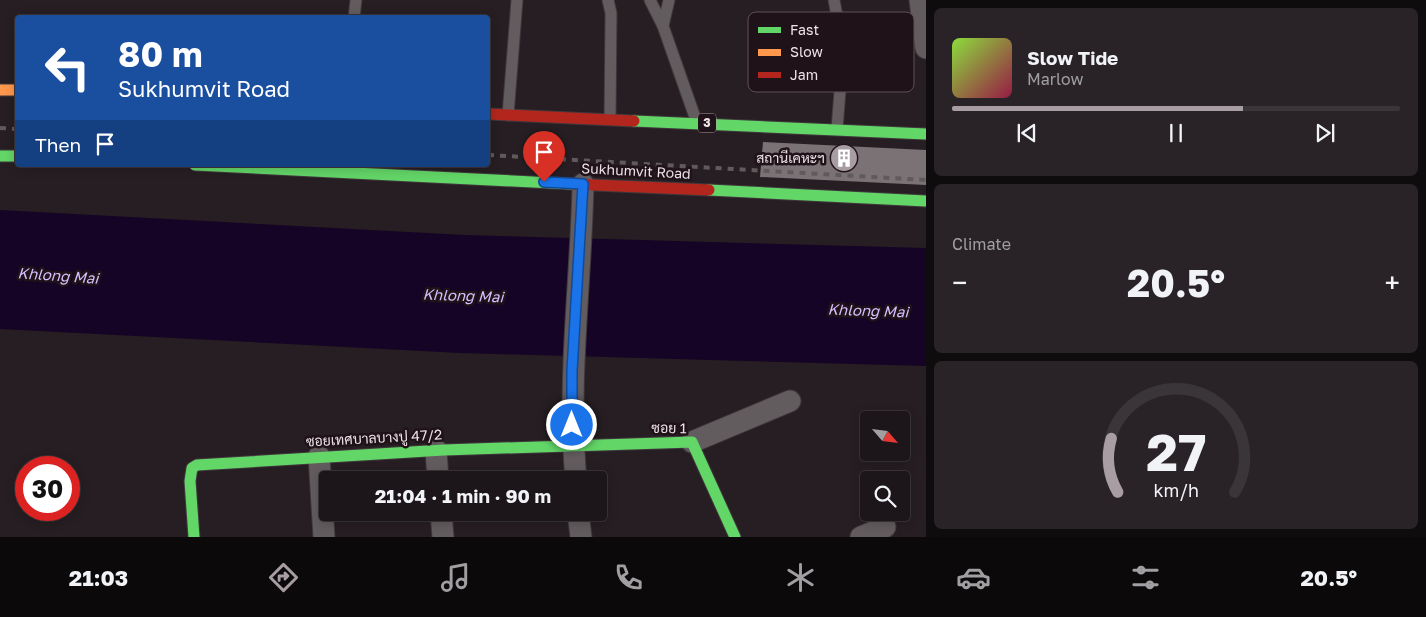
<!DOCTYPE html>
<html lang="en">
<head>
<meta charset="utf-8">
<style>
	body { margin:0; font-family:"Golos Text",Sarabun,sans-serif; background:#292327; color:#f1f3f6; height:100vh; display:flex; flex-direction:column; font-size:19px; white-space:nowrap }
	* { box-sizing:border-box; margin:0 }
	p { font-size:16px; color:#a09fa2 }
	.icon { flex:none; width:28px; height:28px; fill:none; stroke:currentColor; stroke-width:2; stroke-linecap:round; stroke-linejoin:round }
	.map { position:relative; flex:1; overflow:hidden }
	.drawer { display:flex; flex-direction:column; gap:8px; padding:8px; background:#0f0c0e; width:500px }
	.drawer>* { flex:none }
	.guide { position:absolute; left:15px; top:15px; width:475px; height:152px; border-radius:5px; box-shadow:0 2px 12px #0003,0 0 0 1px #3a3539; background:#1a4fa0; color:#fff; overflow:hidden }
	.needle { width:32px; rotate:118deg }
	.buttons { position:absolute; left:860px; top:411px; display:grid; gap:10px }
	.buttons a { display:grid; place-items:center; width:50px; height:50px; border-radius:5px; background:#1c161a; box-shadow:0 2px 12px #0003,0 0 0 1px #3a3539; font-size:25px }
	.speed { position:absolute; left:15px; top:456px; display:flex; gap:10px; font-size:25px; font-weight:700; text-align:center }
	.speed>* { display:grid; place-content:center; width:65px; height:65px; border-radius:50%; background:#1c161a; box-shadow:0 2px 12px #0003,0 0 0 1px #3a3539; line-height:1 }
	.speed .limit { border:8px solid #d22; background:#fff; color:#111 }
	.pin { position:absolute; display:grid; place-items:center; width:42px; height:42px; color:#fff; margin:-51px -21px; border-radius:50% 50% 50% 0; rotate:-45deg; box-shadow:0 0 5px #0007 }
	.pin .icon { rotate:45deg }
	.me { position:absolute; width:55px; margin:-28px; rotate:0deg; stroke-linejoin:round; filter:drop-shadow(0 0 4px #0008) }
	.turn { display:flex; align-items:center; gap:18px; height:105px; padding:0 20px; font-size:22px }
	.turn .icon { width:65px; height:65px; stroke-width:2.5 }
	.turn b { display:block; font-size:35px; line-height:42px }
	.then { display:flex; align-items:center; height:48px; padding:0 20px; background:#0003; gap:10px; font-size:19px }
	.big { font-size:38px; font-weight:700; line-height:1.1 }
	.drawer .card { flex:1; display:flex; flex-direction:column; justify-content:center; gap:8px; min-width:0; padding:0 18px; border-radius:8px; background:#292327 }
	.drawer .dial { align-items:center; gap:0 }
	.dial svg { height:130px; overflow:visible; fill:none; stroke:#3a3539; stroke-width:7; stroke-linecap:round; text-anchor:middle }
	.dial text { fill:#f1f3f6; stroke:none }
	.song { display:flex; align-items:center; gap:15px }
	.cover { width:60px; height:60px; border-radius:8px; background:linear-gradient(135deg,hsl(90 70% 55%),hsl(340 70% 35%)) }
	.played { height:5px; border-radius:2px; background:linear-gradient(90deg,#a79da2 65%,#3a3539 65%) }
	.keys { display:flex; justify-content:space-around; direction:ltr }
	.heat { display:flex; justify-content:space-between; align-items:center; font-size:28px; direction:ltr }
	.trip { position:absolute; left:319px; top:471px; width:288px; height:50px; border-radius:5px; background:#1c161a; box-shadow:0 2px 12px #0003,0 0 0 1px #3a3539; font-weight:700; line-height:50px; text-align:center }
	.dock { display:flex; height:80px; justify-content:space-around; align-items:center; background:#0b090a; color:#a09fa2 }
	.dock .icon { width:35px; height:35px }
	.dock .on { color:#a79da2 }
	.dock b { font-size:22px; color:#f1f3f6 }
	main { display:flex; flex:1; min-height:0 }
	.map>svg:first-child { display:block }
	.water { fill:#150425 }
	.building { fill:#7a7274 }
	.lines { fill:none; stroke-linecap:round; stroke-linejoin:round }
	.lane-casing { stroke:#3f383c; stroke-width:13 }
	.street-casing { stroke:#3f383c; stroke-width:23 }
	.fast-casing { stroke:#3f383c; stroke-width:13 }
	.slow-casing { stroke:#3f383c; stroke-width:13 }
	.jam-casing { stroke:#3f383c; stroke-width:13 }
	.lane { stroke:#635c5f; stroke-width:11 }
	.street { stroke:#635c5f; stroke-width:21 }
	.fast { stroke:#63d668; stroke-width:11 }
	.slow { stroke:#ff974d; stroke-width:11 }
	.jam { stroke:#b3261e; stroke-width:11 }
	.rail { stroke:#605a5c; stroke-width:4; stroke-dasharray:6 6; stroke-linecap:butt }
	.route-casing { stroke:#114b97; stroke-width:12 }
	.route { stroke:#1a73e8; stroke-width:9 }
	.labels { text-anchor:middle; stroke-width:5; stroke-linejoin:round; paint-order:stroke }
	.shield { fill:#201219; stroke:#b0a4a9; stroke-width:1 }
	.shield-label { font-size:12px; font-weight:bold; fill:#ede2e7 }
	.poi-label { font-size:14px; fill:#ede2e7; stroke:#201219; text-anchor:end }
	.street-label { font-size:14px; fill:#ede2e7; stroke:#201219 }
	.water-label { font-size:15px; font-style:italic; fill:#d6bdfd; stroke:#201219 }
	.key { fill:#201219; stroke:#5e5057; stroke-width:1 }
	.key-label { font-size:14px; fill:#ede2e7 }
</style>
</head>
<body>
<main>
<div class="map">
<svg width="926" height="537" viewBox="0 0 926 537">
	<rect width="100%" height="100%" fill="#261e22"/>
	<!-- water -->
	<path class="water" d="M0,210L465,235L926,248V366L460,353L0,329Z"/>
	<!-- building -->
	<path class="building" d="M763,142L926,150V185L760,177Z"/>
	<g class="lines">
		<!-- lane casing -->
		<g class="lane-casing">
			<g id="lane">
				<path d="M608,0L611,13L610,119"/>
				<path d="M650,0L663,26L697,123"/>
				<path d="M834,0L840,32L842,66L837,129"/>
				<path d="M354,18L356,0"/>
				<path d="M663,26L669,0"/>
				<path d="M508,115L517,0"/>
			</g>
		</g>
		<!-- street casing -->
		<g class="street-casing">
			<g id="street">
				<path d="M920,0L926,48"/>
				<path d="M692,442L790,401"/>
				<path d="M436,450L438,480"/>
				<path d="M319,456L324,537"/>
				<path d="M576,480C567,381 581,283 583,184"/>
				<path d="M441,512L443,537"/>
				<path d="M578,512L581,537"/>
				<path d="M861,537L885,527"/>
			</g>
		</g>
		<!-- fast casing -->
		<g class="fast-casing">
			<g id="fast">
				<path d="M634,121L926,134"/>
				<path d="M0,156H18"/>
				<path d="M195,165L572,184"/>
				<path d="M709,190L926,201"/>
				<path d="M194,537L190,481L192,468L197,465L444,450L692,442L735,537"/>
			</g>
		</g>
		<!-- slow casing -->
		<g class="slow-casing">
			<path id="slow" d="M0,90H18"/>
		</g>
		<!-- jam casing -->
		<g class="jam-casing">
			<g id="jam">
				<path d="M488,114L634,121"/>
				<path d="M572,184L709,190"/>
			</g>
		</g>
		<!-- lane -->
		<use href="#lane" class="lane"/>
		<!-- street -->
		<use href="#street" class="street"/>
		<!-- fast -->
		<use href="#fast" class="fast"/>
		<!-- slow -->
		<use href="#slow" class="slow"/>
		<!-- jam -->
		<use href="#jam" class="jam"/>
		<!-- rail -->
		<g class="rail">
			<path d="M0,128L18,129"/>
			<path d="M488,155L926,180"/>
		</g>
	</g>
	<g class="lines">
		<!-- route casing -->
		<g class="route-casing">
			<path id="route" d="M544,182L583,184L572,371V425"/>
		</g>
		<!-- route -->
		<use href="#route" class="route"/>
	</g>
	<!-- icons -->
	<defs>
		<g id="building-disc" transform="scale(1.4375)"><circle r="9.5" fill="#a79da2" stroke="#201219"/><path d="M-4-6H4V6H1V3H-1V6H-4ZM-2.5-4.3h1.7v1.8h-1.7ZM.8-4.3h1.7v1.8H.8ZM-2.5-1h1.7V.8h-1.7ZM.8-1h1.7V.8H.8Z" fill="#fff"/></g>
	</defs>
	<g fill-rule="evenodd">
		<use href="#building-disc" x="844" y="158"/>
	</g>
	<g class="labels">
		<!-- shield labels -->
		<rect class="shield" x="698" y="113.5" width="18" height="19" rx="4"/>
		<g class="shield-label">
			<text x="707" y="127">3</text>
		</g>
		<!-- poi labels -->
		<g class="poi-label">
			<text x="825" y="163">สถานีเคหะฯ</text>
		</g>
		<!-- street labels -->
		<g class="street-label">
			<text transform="translate(636 171) rotate(3)" y="5">Sukhumvit Road</text>
			<text transform="translate(669 428) rotate(1)" y="5">ซอย 1</text>
			<text transform="translate(374 438) rotate(-3)" y="5">ซอยเทศบาลบางปู 47/2</text>
		</g>
		<!-- water labels -->
		<g class="water-label">
			<text transform="translate(58 276) rotate(4)" y="5">Khlong Mai</text>
			<text transform="translate(463 296) rotate(2)" y="5">Khlong Mai</text>
			<text transform="translate(868 311) rotate(2)" y="5">Khlong Mai</text>
		</g>
	</g>
	<!-- legend -->
	<rect x="748" y="12" width="166" height="80" rx="8" class="key"/>
	<rect x="758" y="27" width="23" height="6" fill="#63d668"/>
	<rect x="758" y="49" width="23" height="7" fill="#ff974d"/>
	<rect x="758" y="72" width="23" height="6" fill="#b3261e"/>
	<g class="key-label">
		<text x="790" y="35">Fast</text>
		<text x="790" y="57">Slow</text>
		<text x="790" y="80">Jam</text>
	</g>
</svg>
<div class="buttons">
<a><svg class="needle" viewBox="-14 -14 28 28"><path d="M0-13l5 13h-10z" fill="#e53935"/><path d="M0 13l5-13h-10z" fill="#a09fa2"/></svg></a>
<a><svg class="icon" aria-label="search" viewBox="0 0 24 24"><circle cx="10" cy="10" r="6"/><path d="M15 15l6 6"/></svg></a>
</div>
<div class="speed"><div class="limit">30</div></div>
<div class="pin" style="left:544px;top:182px;background:#d93025"><svg class="icon" aria-label="arrive" viewBox="0 0 24 24"><path d="M6 21V4h12l-3 4 3 4H6"/></svg></div>
<svg class="me" style="left:572px;top:425px" viewBox="-20 -20 40 40"><circle r="17" fill="#1a73e8" stroke="#fff" stroke-width="3"/><path d="M0-11L8 9 0 5-8 9z" fill="#fff"/></svg>
<div class="trip">21:04 · 1 min · 90 m</div>
<div class="guide">
<div class="turn"><svg class="icon" aria-label="left" viewBox="0 0 24 24"><path d="M17 20v-9H6M10 6l-5 5 5 5"/></svg><div><b>80 m</b>Sukhumvit Road</div></div>
<div class="then">Then<svg class="icon" aria-label="arrive" viewBox="0 0 24 24"><path d="M6 21V4h12l-3 4 3 4H6"/></svg></div>
</div>
</div>
<section class="drawer">
<div class="card">
<div class="song"><i class="cover"></i><div><b>Slow Tide</b><p>Marlow</p></div></div>
<div class="played"></div>
<div class="keys"><svg class="icon" aria-label="previous" viewBox="0 0 24 24"><path d="M18 5L8 12l10 7zM5 5v14"/></svg><svg class="icon" aria-label="pause" viewBox="0 0 24 24"><path d="M8 5v14M16 5v14"/></svg><svg class="icon" aria-label="next" viewBox="0 0 24 24"><path d="M6 5l10 7-10 7zM19 5v14"/></svg></div>
</div>
<div class="card"><p>Climate</p>
<div class="heat"><a>−</a><b class="big">20.5°</b><a>+</a></div>
</div>
<div class="card dial"><svg viewBox="0 0 100 80">
<path d="M14 69A42 42 0 1 1 86 69"/>
<path d="M14 69A42 42 0 0 1 10 36" stroke="#a79da2"/>
<text x="50" y="56" font-size="32" font-weight="700">27</text>
<text x="50" y="72" font-size="11">km/h</text>
</svg></div>
</section>
</main>
<nav class="dock">
<b>21:03</b>
<svg class="icon on" aria-label="directions" viewBox="0 0 24 24"><path d="M12 3l9 9-9 9-9-9zM9 14v-3h6M13 9l2 2-2 2"/></svg>
<svg class="icon" aria-label="music" viewBox="0 0 24 24"><path d="M9 18V5l10-2v13"/><circle cx="6" cy="18" r="3"/><circle cx="16" cy="16" r="3"/></svg>
<svg class="icon" aria-label="phone" viewBox="0 0 24 24"><path d="M5 4h4l2 5-3 2q2 4 5 5l2-3 5 2v4C11 20 4 13 5 4z"/></svg>
<svg class="icon" aria-label="climate" viewBox="0 0 24 24"><path d="M12 3v18M4 7l16 10M4 17L20 7"/></svg>
<svg class="icon" aria-label="car" viewBox="0 0 24 24"><path d="M5 17H2v-5l4-1 3-4h7l3 4 3 1v5h-3M9 17h6M6 11h13"/><circle cx="7" cy="17" r="2"/><circle cx="17" cy="17" r="2"/></svg>
<svg class="icon" aria-label="filters" viewBox="0 0 24 24"><path d="M4 7h16M4 17h16"/><circle cx="9" cy="7" r="2"/><circle cx="15" cy="17" r="2"/></svg>
<b>20.5°</b>
</nav>
</body>
</html>
